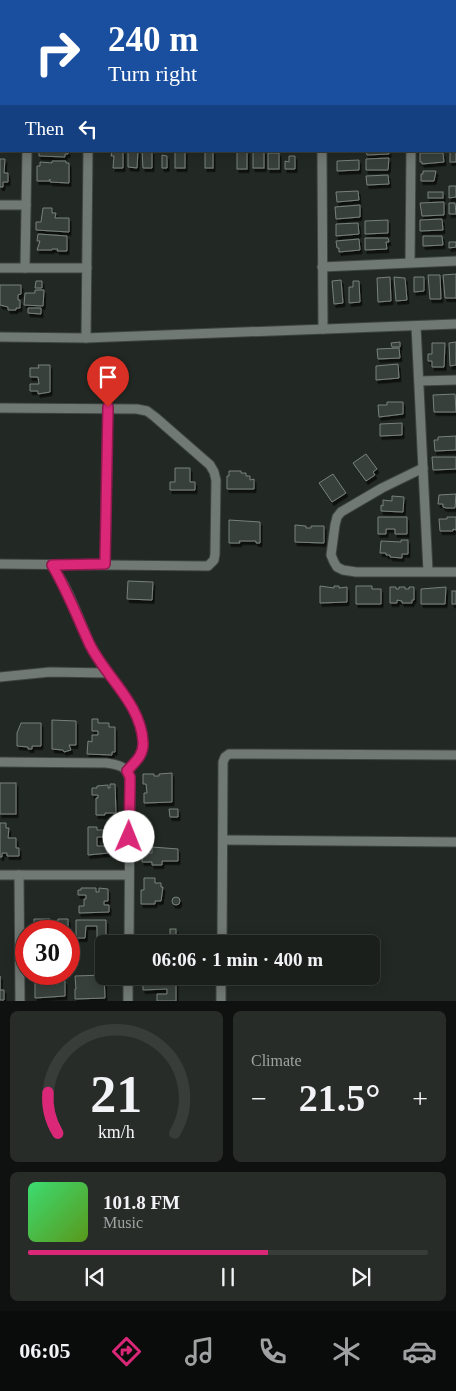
<!DOCTYPE html>
<html lang="en">
<head>
<meta charset="utf-8">
<style>
	body { margin:0; font-family:"Times New Roman",serif; background:#272c28; color:#f1f3f6; height:100vh; display:flex; flex-direction:column; font-size:19px; white-space:nowrap }
	* { box-sizing:border-box; margin:0 }
	p { font-size:16px; color:#9fa2a3 }
	.icon { flex:none; width:28px; height:28px; fill:none; stroke:currentColor; stroke-width:2; stroke-linecap:round; stroke-linejoin:round }
	.map { position:relative; height:1001px; overflow:hidden }
	.details { display:flex; flex-direction:column; gap:10px; padding:10px; background:#0e110f; flex:1 }
	.details>* { flex:none }
	.banner { position:absolute; left:0px; top:0px; width:456px; height:152px; box-shadow:0 2px 12px #0003,0 0 0 1px #383d3a; background:#1a4fa0; color:#fff; overflow:hidden }
	.speed { position:absolute; left:15px; top:920px; display:flex; gap:10px; font-size:25px; font-weight:700; text-align:center }
	.speed>* { display:grid; place-content:center; width:65px; height:65px; border-radius:50%; background:#1a1f1b; box-shadow:0 2px 12px #0003,0 0 0 1px #383d3a; line-height:1 }
	.speed .limit { border:8px solid #d22; background:#fff; color:#111 }
	.pin { position:absolute; display:grid; place-items:center; width:42px; height:42px; color:#fff; margin:-51px -21px; border-radius:50% 50% 50% 0; rotate:-45deg; box-shadow:0 0 5px #0007 }
	.pin .icon { rotate:45deg }
	.me { position:absolute; width:55px; margin:-28px; rotate:1deg; stroke-linejoin:round; filter:drop-shadow(0 0 4px #0008) }
	.turn { display:flex; align-items:center; gap:18px; height:105px; padding:0 25px; font-size:22px }
	.turn .icon { width:65px; height:65px; stroke-width:2.5 }
	.turn b { display:block; font-size:35px; line-height:42px }
	.then { display:flex; align-items:center; height:48px; padding:0 25px; background:#0003; gap:10px; font-size:19px }
	.big { font-size:38px; font-weight:700; line-height:1.1 }
	.details .widget { flex:1; display:flex; flex-direction:column; justify-content:center; gap:8px; min-width:0; padding:0 18px; border-radius:8px; background:#272c28 }
	.details .dial { align-items:center; gap:0 }
	.dial svg { height:130px; overflow:visible; fill:none; stroke:#383d3a; stroke-width:7; stroke-linecap:round; text-anchor:middle }
	.dial text { fill:#f1f3f6; stroke:none }
	.song { display:flex; align-items:center; gap:15px }
	.cover { width:60px; height:60px; border-radius:8px; background:linear-gradient(135deg,hsl(140 70% 55%),hsl(90 70% 35%)) }
	.played { height:5px; border-radius:2px; background:linear-gradient(90deg,#db2777 60%,#383d3a 60%) }
	.keys { display:flex; justify-content:space-around; direction:ltr }
	.heat { display:flex; justify-content:space-between; align-items:center; font-size:28px; direction:ltr }
	.details .tiles { flex:1; display:grid; gap:10px; grid-template-columns:1fr 1fr }
	.widget:last-child { grid-column:span 2 }
	.trip { position:absolute; left:95px; top:935px; width:285px; height:50px; border-radius:8px; background:#1a1f1b; box-shadow:0 2px 12px #0003,0 0 0 1px #383d3a; font-weight:700; line-height:50px; text-align:center }
	.dock { display:flex; height:80px; justify-content:space-around; align-items:center; background:#0a0c0b; color:#9fa2a3 }
	.dock .icon { width:35px; height:35px }
	.dock .selected { color:#db2777 }
	.dock b { font-size:22px; color:#f1f3f6 }
	.map>svg:first-child { display:block }
	.building { fill:#383f3b; stroke:#78817b; filter:url(#shadow) }
	.lines { fill:none; stroke-linecap:round; stroke-linejoin:round }
	.street-casing { stroke:#3e4441; stroke-width:11 }
	.street { stroke:#717974; stroke-width:9 }
	.route-casing { stroke:#8e194d; stroke-width:12 }
	.route { stroke:#db2777; stroke-width:9 }
</style>
</head>
<body>
<div class="map">
<svg width="456" height="1001" viewBox="0 0 456 1001">
	<defs>
		<filter id="shadow"><feDropShadow dx="2" dy="3.5" stdDeviation="0" flood-color="#0009"/></filter>
	</defs>
	<rect width="100%" height="100%" fill="#222924"/>
	<!-- building -->
	<g class="building">
		<path d="M39,151H68V154H65V157L39,156Z"/>
		<path d="M112,151H123V168H113L114,156H111Z"/>
		<path d="M128,151H138L137,168L128,167Z"/>
		<path d="M142,151H152V168H143Z"/>
		<rect x="175" y="151" width="10" height="17"/>
		<rect x="205" y="151" width="8" height="17"/>
		<rect x="237" y="151" width="10" height="18"/>
		<rect x="253" y="151" width="11" height="17"/>
		<path d="M366,151H389V154L367,155Z"/>
		<rect x="450" y="152" width="6" height="10"/>
		<rect x="268" y="153" width="11" height="16"/>
		<path d="M420,153H443L444,162L422,164V162H420Z"/>
		<path d="M162,155L167,156V168H162Z"/>
		<path d="M289,156H295V169H285V161L289,162Z"/>
		<path d="M389,158L388,170H366V159Z"/>
		<path d="M0,159H5L4,173H8V182H3V187H0Z"/>
		<path d="M359,160V170L337,171V161Z"/>
		<path d="M52,161H66V163H69V183L50,182V179L49,181H37V166H40V162L52,163Z"/>
		<path d="M423,171H436L434,181H421V174H423Z"/>
		<path d="M388,175L389,184L367,185L366,176Z"/>
		<path d="M449,186H456V197L449,198Z"/>
		<path d="M358,191L359,200L337,202L336,192Z"/>
		<rect x="428" y="192" width="15" height="6"/>
		<path d="M444,202V215L422,216L420,203Z"/>
		<path d="M449,203H455L456,214H449Z"/>
		<path d="M360,205V217L336,219L335,207Z"/>
		<path d="M43,208H52V213H56L55,218H69V232L36,230V222H41Z"/>
		<path d="M442,219L443,230L420,231V220Z"/>
		<path d="M388,220V233L365,234V221Z"/>
		<path d="M358,223L359,234L336,236V224Z"/>
		<path d="M38,234L67,236V251H57L58,249H52V250H37L40,241H37Z"/>
		<path d="M423,236H442L443,245L423,246Z"/>
		<path d="M365,238H388L389,242H386L387,249L365,250Z"/>
		<path d="M359,239L360,250L339,252V248H337L336,241Z"/>
		<path d="M449,242H456V247L449,248Z"/>
		<path d="M456,274V298H445L443,275Z"/>
		<path d="M428,275H440L441,299H430Z"/>
		<path d="M390,277L391,301L378,302L377,278Z"/>
		<path d="M394,277L405,278L407,300L396,301Z"/>
		<path d="M414,277H424V291L414,292Z"/>
		<path d="M341,280L343,303L334,304L332,281Z"/>
		<path d="M36,281H42V288H35Z"/>
		<path d="M353,281H359L360,302L349,303V287H353Z"/>
		<path d="M0,285H21V294L18,295V300H20V308H16V310H8V307L0,305Z"/>
		<path d="M35,290H44L43,306L24,305L25,293H35Z"/>
		<path d="M28,308H41V314L28,313Z"/>
		<path d="M400,342V347H392L391,343Z"/>
		<path d="M456,342V365L450,366L449,343Z"/>
		<path d="M432,343H445L444,367H432V361H428V354H432Z"/>
		<path d="M399,348L400,358L378,359L377,349Z"/>
		<path d="M398,364L399,378L376,380V366Z"/>
		<path d="M38,365H50V392L38,394V391H30V384H39L38,377H30V368H39Z"/>
		<path d="M455,394L456,412H434L433,395Z"/>
		<path d="M387,402H403V414L379,417L378,405H387Z"/>
		<path d="M402,423V435L380,436V424Z"/>
		<path d="M456,436V450L435,451L434,440H438V437Z"/>
		<path d="M366,454L377,469L373,472L375,475L366,481L353,463Z"/>
		<path d="M432,457H456V469L433,470Z"/>
		<path d="M175,468H190V482H195V490H170V482H175Z"/>
		<path d="M229,471H241V473H246V476H250V480L254,479V489H227V476H229Z"/>
		<path d="M333,474L346,493L332,502L319,483Z"/>
		<path d="M456,494L455,508H446L443,507V504H438L439,495Z"/>
		<path d="M392,496L404,497L403,512L381,511V505L383,506V500L392,501Z"/>
		<path d="M378,517H407V534H395V529H386V534H378Z"/>
		<path d="M447,517H456V530L453,529V531H440L439,519H447Z"/>
		<path d="M229,520L260,522V543H256V541H239L240,543H229Z"/>
		<path d="M295,525L306,526V528H311V526H324V543L295,542Z"/>
		<path d="M401,540H408V554H402V558L390,557V555H386V553H380L381,541L401,542Z"/>
		<path d="M128,581L153,582L152,600L127,599Z"/>
		<path d="M320,586L334,588V586H339V588L347,587V602L320,603Z"/>
		<path d="M356,586H372V589H381V604H356Z"/>
		<path d="M390,587H396V589H399V587H405V589H409V587H414V600H412V603H402V601L397,600V603H390Z"/>
		<path d="M446,587L445,604H421V589Z"/>
		<rect x="452" y="591" width="4" height="13"/>
		<path d="M92,719H98V723H109V727H115V752H112V755L87,754L88,741L92,742V735H98V731H92Z"/>
		<path d="M52,720L76,721V745H69L71,750L64,752L63,750L52,749Z"/>
		<path d="M21,723H41V746H32V749H28V747L17,746V733Z"/>
		<path d="M172,773V802L144,803V793H147L146,784H143V774H154V776H159V774Z"/>
		<rect x="0" y="783" width="16" height="31"/>
		<path d="M110,784H115L116,813H105V815H96V798H98V795H92V788H97V786L108,785V788H110Z"/>
		<path d="M169,809H178V817H170Z"/>
		<path d="M0,823H6V828H9L8,838H16V848H19V856H7V853H2V857H0Z"/>
		<path d="M88,827H97V830H104V837H97V846H108V853L88,855Z"/>
		<path d="M152,847L178,849V861H162V865H152V862H142V853H152Z"/>
		<path d="M144,878H155V883H161V887H163L161,901H155V904H141V890H144Z"/>
		<path d="M81,888H96V892H99V888L108,889V901H104V905H109V912L79,913V906H84V899H86V895H78V890H81Z"/>
		<circle cx="176" cy="901" r="4"/>
		<path d="M34,919H50V921H58V919H68V931H32L31,924H34Z"/>
		<path d="M76,920H106V942H97V926H86L85,938H76Z"/>
		<rect x="170" y="929" width="6" height="8"/>
		<path d="M104,975L105,998L75,999V989H76L75,976Z"/>
		<path d="M0,976V990H4V1000H0Z"/>
		<path d="M143,976H176V1001H157V994H167V989L143,990Z"/>
		<path d="M35,981H50V984H58V981H65V996L35,998Z"/>
	</g>
	<g class="lines">
		<!-- street casing -->
		<g class="street-casing">
			<g id="street">
				<path d="M225,0L229,1"/>
				<path d="M388,0L390,1"/>
				<path d="M27,1V0"/>
				<path d="M90,1V0"/>
				<path d="M154,1L156,0"/>
				<path d="M325,1V0"/>
				<path d="M0,11H1"/>
				<path d="M455,42H456"/>
				<path d="M455,102L456,103"/>
				<path d="M0,108H1"/>
				<path d="M322,151L323,329"/>
				<path d="M0,205H26"/>
				<path d="M410,262L411,151"/>
				<path d="M322,267L456,261"/>
				<path d="M0,268H87"/>
				<path d="M25,268L27,151"/>
				<path d="M416,326L428,571"/>
				<path d="M0,337L86,338L456,324"/>
				<path d="M86,338L88,151"/>
				<path d="M419,381L456,380"/>
				<path d="M0,408L137,409L147,411L155,417L210,465L214,472L216,480L215,554L214,560L208,566L0,564"/>
				<path d="M423,468L382,488L341,512L337,517L335,525L331,555L334,562L337,567L343,570L356,572H456"/>
				<path d="M105,564L108,407"/>
				<path d="M52,565C57,574 63,582 67,591C76,609 82,627 90,645C106,677 141,704 143,742C144,755 135,762 127,771"/>
				<path d="M0,677L50,672L107,673"/>
				<path d="M0,762L106,763C122,765 129,767 130,785L129,944"/>
				<path d="M223,840L456,842"/>
				<path d="M0,875H128"/>
				<path d="M19,875L20,1001"/>
				<path d="M222,944L223,762L225,757L229,754L456,755"/>
				<path d="M128,1001V976"/>
				<path d="M221,1001V976"/>
			</g>
		</g>
		<!-- street -->
		<use href="#street" class="street"/>
	</g>
	<g class="lines">
		<!-- route casing -->
		<g class="route-casing">
			<path id="route" d="M108,407L105,564L52,565C68,592 77,617 90,645C106,677 141,704 143,742C144,755 135,762 127,771L130,777V785L129,837"/>
		</g>
		<!-- route -->
		<use href="#route" class="route"/>
	</g>
</svg>
<div class="speed"><div class="limit">30</div></div>
<div class="pin" style="left:108px;top:407px;background:#d93025"><svg class="icon" aria-label="arrive" viewBox="0 0 24 24"><path d="M6 21V4h12l-3 4 3 4H6"/></svg></div>
<svg class="me" style="left:129px;top:837px" viewBox="-20 -20 40 40"><circle r="19" fill="#fff"/><path d="M0-13L10 11 0 6-10 11z" fill="#db2777"/></svg>
<div class="trip">06:06 · 1 min · 400 m</div>
<div class="banner">
<div class="turn"><svg class="icon" aria-label="right" viewBox="0 0 24 24"><path d="M7 20v-9h11M14 6l5 5-5 5"/></svg><div><b>240 m</b>Turn right</div></div>
<div class="then">Then<svg class="icon" aria-label="left" viewBox="0 0 24 24"><path d="M17 20v-9H6M10 6l-5 5 5 5"/></svg></div>
</div>
</div>
<section class="details">
<div class="tiles">
<div class="widget dial"><svg viewBox="0 0 100 80">
<path d="M14 69A42 42 0 1 1 86 69"/>
<path d="M14 69A42 42 0 0 1 8 44" stroke="#db2777"/>
<text x="50" y="56" font-size="32" font-weight="700">21</text>
<text x="50" y="72" font-size="11">km/h</text>
</svg></div>
<div class="widget"><p>Climate</p>
<div class="heat"><a>−</a><b class="big">21.5°</b><a>+</a></div>
</div>
<div class="widget">
<div class="song"><i class="cover"></i><div><b>101.8 FM</b><p>Music</p></div></div>
<div class="played"></div>
<div class="keys"><svg class="icon" aria-label="previous" viewBox="0 0 24 24"><path d="M18 5L8 12l10 7zM5 5v14"/></svg><svg class="icon" aria-label="pause" viewBox="0 0 24 24"><path d="M8 5v14M16 5v14"/></svg><svg class="icon" aria-label="next" viewBox="0 0 24 24"><path d="M6 5l10 7-10 7zM19 5v14"/></svg></div>
</div>
</div>
</section>
<nav class="dock">
<b>06:05</b>
<svg class="icon selected" aria-label="directions" viewBox="0 0 24 24"><path d="M12 3l9 9-9 9-9-9zM9 14v-3h6M13 9l2 2-2 2"/></svg>
<svg class="icon" aria-label="music" viewBox="0 0 24 24"><path d="M9 18V5l10-2v13"/><circle cx="6" cy="18" r="3"/><circle cx="16" cy="16" r="3"/></svg>
<svg class="icon" aria-label="phone" viewBox="0 0 24 24"><path d="M5 4h4l2 5-3 2q2 4 5 5l2-3 5 2v4C11 20 4 13 5 4z"/></svg>
<svg class="icon" aria-label="climate" viewBox="0 0 24 24"><path d="M12 3v18M4 7l16 10M4 17L20 7"/></svg>
<svg class="icon" aria-label="car" viewBox="0 0 24 24"><path d="M5 17H2v-5l4-1 3-4h7l3 4 3 1v5h-3M9 17h6M6 11h13"/><circle cx="7" cy="17" r="2"/><circle cx="17" cy="17" r="2"/></svg>
</nav>
</body>
</html>
